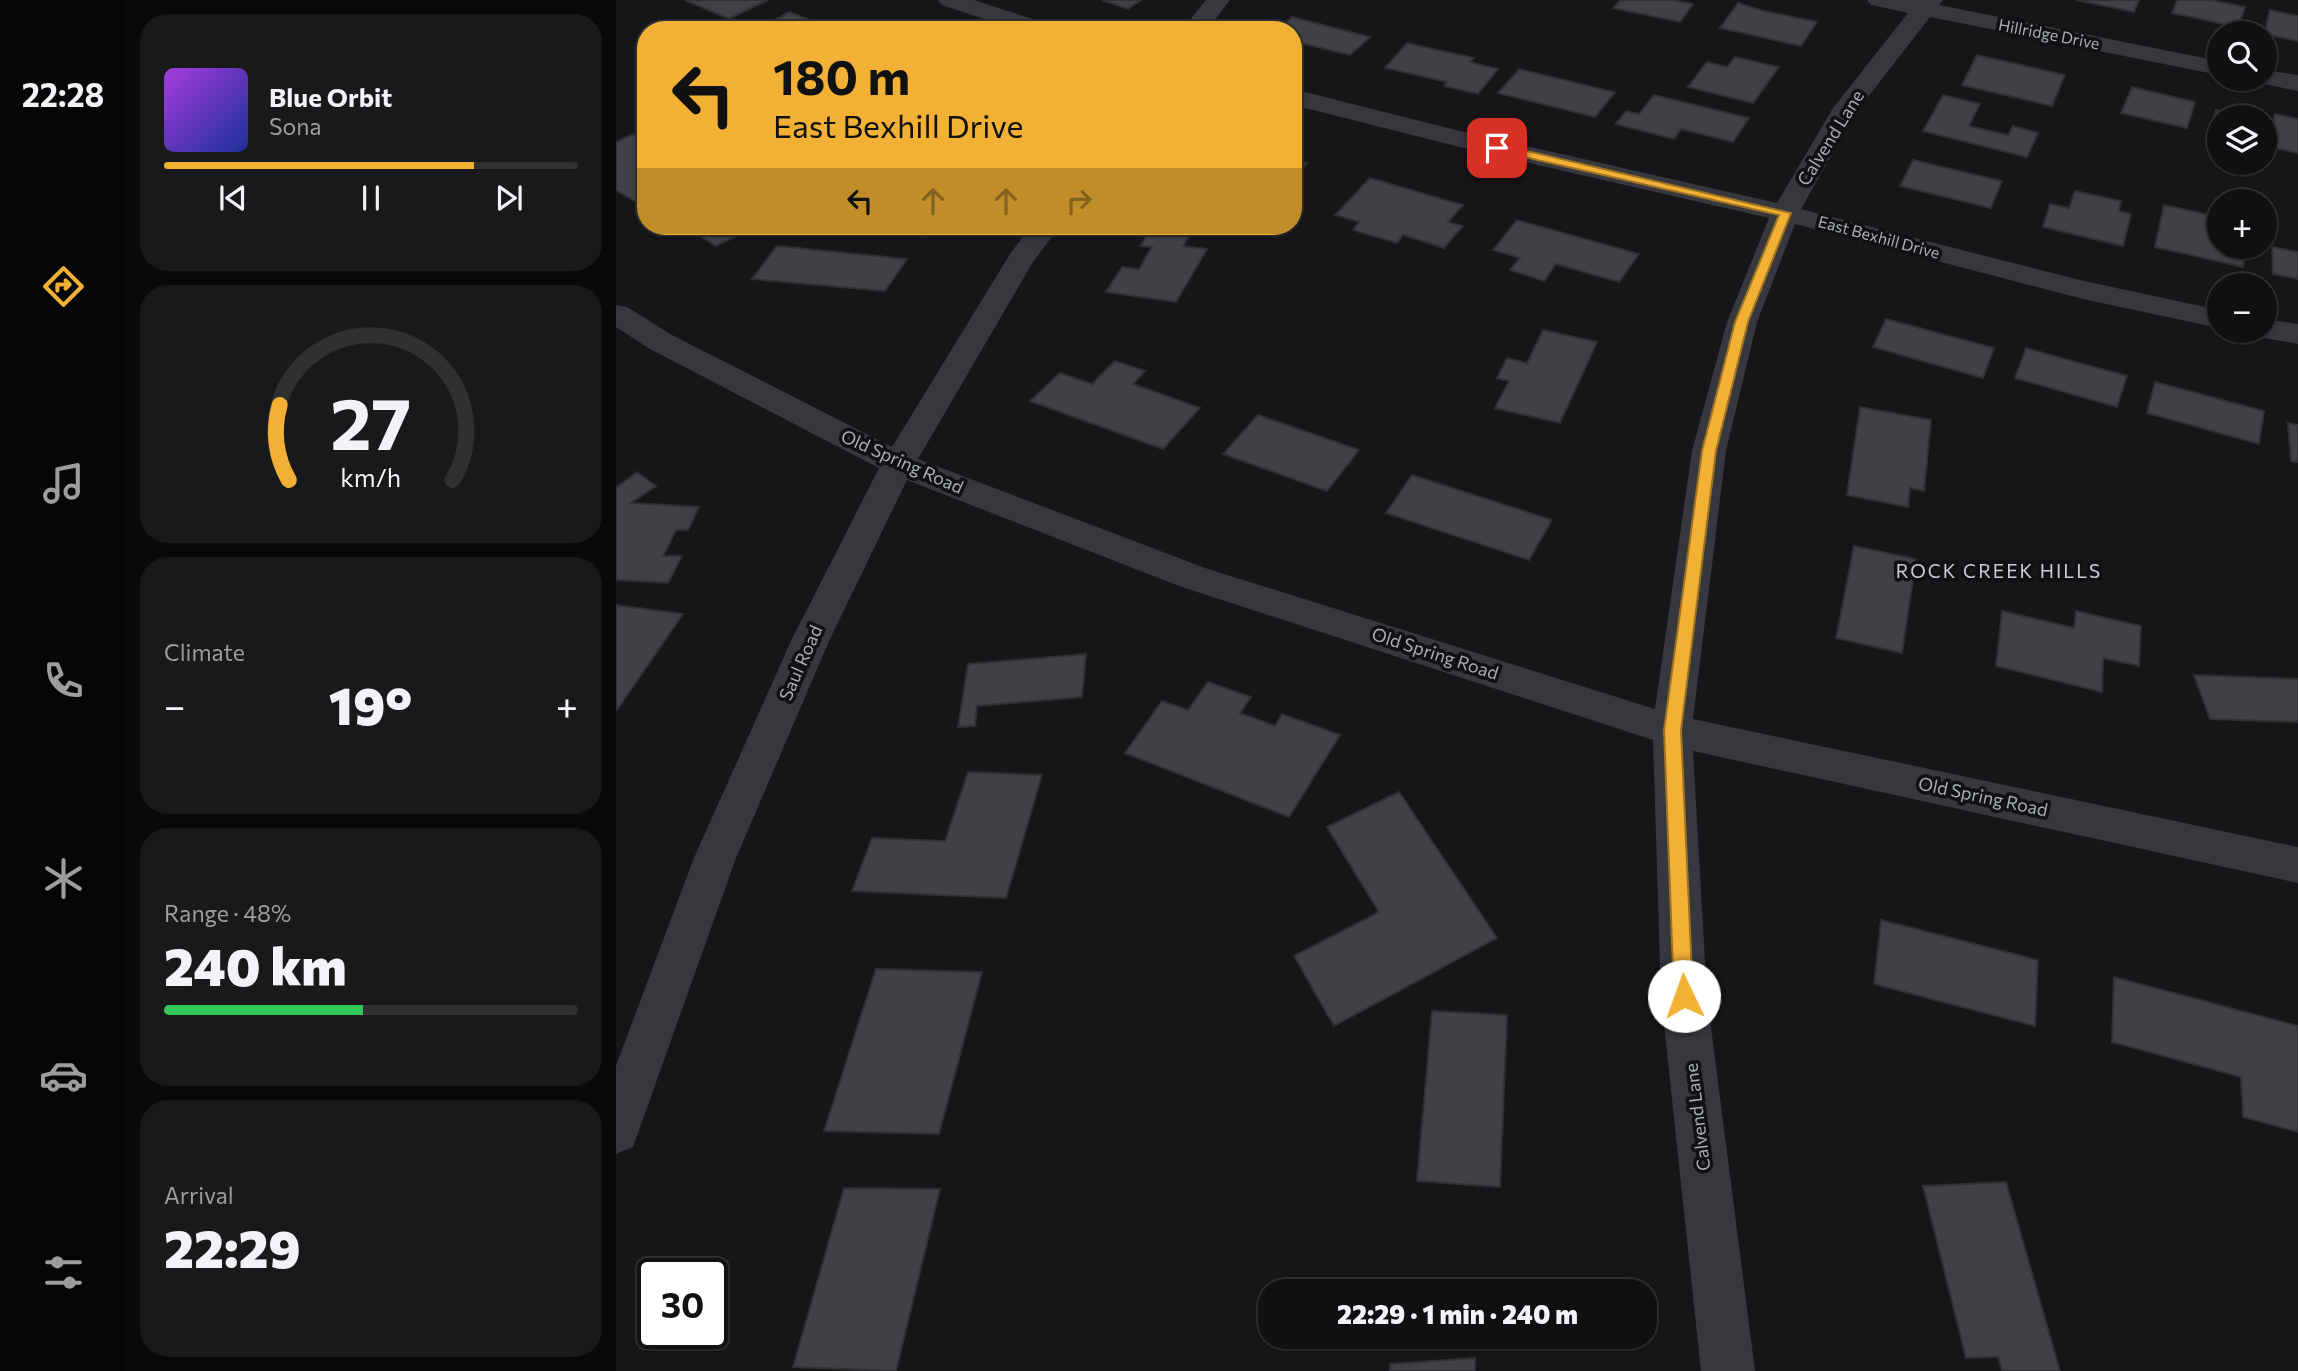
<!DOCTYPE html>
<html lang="en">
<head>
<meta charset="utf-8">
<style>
	body { margin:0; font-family:Commissioner,sans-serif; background:#19191b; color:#f1f3f6; height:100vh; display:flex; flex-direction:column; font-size:26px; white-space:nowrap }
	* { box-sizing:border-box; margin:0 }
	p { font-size:23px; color:#9c9d9f }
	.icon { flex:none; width:38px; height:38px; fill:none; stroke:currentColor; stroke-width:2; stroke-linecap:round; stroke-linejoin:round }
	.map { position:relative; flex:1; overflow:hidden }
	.details { display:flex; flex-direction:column; gap:14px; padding:14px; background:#09090a; width:490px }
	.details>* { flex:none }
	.banner { position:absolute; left:21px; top:21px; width:665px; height:214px; border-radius:28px; box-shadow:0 2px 5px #0004,0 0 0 2px #303032; background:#f2b134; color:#111; overflow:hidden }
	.buttons { position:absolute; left:1591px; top:21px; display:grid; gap:14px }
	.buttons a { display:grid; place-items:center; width:70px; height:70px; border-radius:50%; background:#101012; box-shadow:0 2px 5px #0004,0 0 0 2px #303032; font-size:35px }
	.speed { position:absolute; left:21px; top:1258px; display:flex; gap:14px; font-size:35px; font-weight:700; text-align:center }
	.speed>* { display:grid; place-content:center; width:91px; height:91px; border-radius:50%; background:#101012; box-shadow:0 2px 5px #0004,0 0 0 2px #303032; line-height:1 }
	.speed .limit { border:4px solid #111; border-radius:10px; background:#fff; color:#111 }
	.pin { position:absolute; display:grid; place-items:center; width:60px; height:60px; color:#fff; margin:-30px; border-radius:14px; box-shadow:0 4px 10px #0006 }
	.me { position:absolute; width:77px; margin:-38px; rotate:357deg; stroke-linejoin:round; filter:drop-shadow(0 0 5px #0008) }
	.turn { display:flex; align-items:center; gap:24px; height:147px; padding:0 21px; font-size:32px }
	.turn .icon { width:91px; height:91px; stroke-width:2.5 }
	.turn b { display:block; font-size:49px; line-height:60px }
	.lanes { display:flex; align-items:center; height:66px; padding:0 21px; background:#0003; justify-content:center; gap:35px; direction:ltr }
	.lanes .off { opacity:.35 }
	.big { font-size:52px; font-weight:800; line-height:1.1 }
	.details .tile { flex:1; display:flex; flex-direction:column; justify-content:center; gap:10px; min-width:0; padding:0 24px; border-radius:28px; background:#19191b }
	.details .dial { align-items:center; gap:0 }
	.dial svg { height:182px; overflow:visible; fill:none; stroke:#303032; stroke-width:7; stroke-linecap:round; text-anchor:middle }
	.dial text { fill:#f1f3f6; stroke:none }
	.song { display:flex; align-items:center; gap:21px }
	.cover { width:84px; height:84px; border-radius:10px; background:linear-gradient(135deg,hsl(280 70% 55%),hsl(230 70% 35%)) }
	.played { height:7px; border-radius:4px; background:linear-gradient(90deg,#f2b134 75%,#303032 75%) }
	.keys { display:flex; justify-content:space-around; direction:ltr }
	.heat { display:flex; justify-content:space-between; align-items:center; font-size:38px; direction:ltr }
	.charge { height:10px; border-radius:5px; background:linear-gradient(90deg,#34c759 48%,#303032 0) }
	.trip { position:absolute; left:642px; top:1279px; width:399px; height:70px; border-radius:28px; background:#101012; box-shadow:0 2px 5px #0004,0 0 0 2px #303032; font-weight:800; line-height:70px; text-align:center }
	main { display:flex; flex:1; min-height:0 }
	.dock { display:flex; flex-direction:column; width:126px; justify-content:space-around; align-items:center; background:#060607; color:#9c9d9f }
	.dock .icon { width:49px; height:49px }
	.dock .current { color:#f2b134 }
	.dock b { font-size:32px; color:#f1f3f6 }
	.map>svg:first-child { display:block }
	.building { fill:#404145; stroke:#303034; stroke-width:2 }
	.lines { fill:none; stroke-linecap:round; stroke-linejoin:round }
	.minor { fill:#37383d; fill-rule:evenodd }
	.route { fill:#f2b134; stroke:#9d7322; stroke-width:2 }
	.labels { text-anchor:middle; stroke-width:7; stroke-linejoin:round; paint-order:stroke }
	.far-street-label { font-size:16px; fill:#a8adb8; stroke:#111113 }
	.street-label { font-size:18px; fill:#a8adb8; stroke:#111113 }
	.neighbourhood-label { font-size:19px; letter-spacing:2px; fill:#c9ccd4; stroke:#111113 }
</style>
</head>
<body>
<main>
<nav class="dock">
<b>22:28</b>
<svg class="icon current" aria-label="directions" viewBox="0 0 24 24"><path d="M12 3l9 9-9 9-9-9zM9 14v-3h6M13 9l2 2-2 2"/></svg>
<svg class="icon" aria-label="music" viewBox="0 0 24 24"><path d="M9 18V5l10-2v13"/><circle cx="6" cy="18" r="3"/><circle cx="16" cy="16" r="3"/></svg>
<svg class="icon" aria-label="phone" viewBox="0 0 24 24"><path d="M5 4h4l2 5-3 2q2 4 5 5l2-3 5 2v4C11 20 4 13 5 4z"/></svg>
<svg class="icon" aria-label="climate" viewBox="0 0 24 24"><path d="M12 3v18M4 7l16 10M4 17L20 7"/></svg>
<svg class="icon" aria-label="car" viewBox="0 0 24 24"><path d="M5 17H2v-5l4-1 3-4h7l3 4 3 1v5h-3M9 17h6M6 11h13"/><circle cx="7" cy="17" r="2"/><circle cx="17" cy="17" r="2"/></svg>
<svg class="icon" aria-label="filters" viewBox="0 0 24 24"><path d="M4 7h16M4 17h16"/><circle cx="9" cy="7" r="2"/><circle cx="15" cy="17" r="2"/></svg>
</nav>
<section class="details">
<div class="tile">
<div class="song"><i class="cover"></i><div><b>Blue Orbit</b><p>Sona</p></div></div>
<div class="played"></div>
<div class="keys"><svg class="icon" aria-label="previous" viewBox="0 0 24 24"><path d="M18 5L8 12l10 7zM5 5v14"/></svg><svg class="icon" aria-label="pause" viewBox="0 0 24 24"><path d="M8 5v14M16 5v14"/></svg><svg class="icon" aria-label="next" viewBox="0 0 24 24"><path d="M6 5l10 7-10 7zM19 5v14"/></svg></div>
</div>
<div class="tile dial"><svg viewBox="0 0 100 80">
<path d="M14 69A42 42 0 1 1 86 69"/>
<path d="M14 69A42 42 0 0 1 10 36" stroke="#f2b134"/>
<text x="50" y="56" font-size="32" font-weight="700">27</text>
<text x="50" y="72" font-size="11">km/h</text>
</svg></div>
<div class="tile"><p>Climate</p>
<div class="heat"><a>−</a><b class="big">19°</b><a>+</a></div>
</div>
<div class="tile"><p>Range · 48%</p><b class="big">240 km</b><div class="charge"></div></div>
<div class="tile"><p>Arrival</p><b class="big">22:29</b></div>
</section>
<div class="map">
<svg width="1682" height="1371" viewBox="0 0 1682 1371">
	<rect width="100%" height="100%" fill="#161618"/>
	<!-- building -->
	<g class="building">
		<path d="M69,0H152L113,19Z"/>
		<path d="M486,0H525L512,9Z"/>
		<path d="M1004,0H1057L1077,4L1064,22L997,8Z"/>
		<path d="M1460,0H1523L1518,12Z"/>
		<path d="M1561,0H1595L1629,7L1622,27L1556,13Z"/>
		<path d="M1122,3L1144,10L1201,22L1185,46L1104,28Z"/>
		<path d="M1654,10L1682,16V41L1648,34Z"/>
		<path d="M173,12L221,30H140Z"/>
		<path d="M676,17L754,37L734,55L689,44L681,51L677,50V30H661Z"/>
		<path d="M791,43L858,58L854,62L882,69L862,94L828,86L831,82L769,68Z"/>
		<path d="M1361,55L1449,75L1436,106L1346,85Z"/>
		<path d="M1119,57L1163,67L1137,103L1072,87L1091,62L1111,67Z"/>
		<path d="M903,69L999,92L979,117L882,93Z"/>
		<path d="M1516,87L1579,102L1571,128L1505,113Z"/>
		<path d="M1038,95L1133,118L1117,142L1065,129L1058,139L1000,124L1010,111L1023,114Z"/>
		<path d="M1327,95L1364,104L1353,126L1392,135L1397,126L1422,133L1411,157L1307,131Z"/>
		<path d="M1600,110L1633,117H1603V135L1593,133Z"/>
		<path d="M1659,114L1682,119V153L1648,146V121L1657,123Z"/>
		<path d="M17,134L30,141V195L18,201L0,190V142Z"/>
		<path d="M677,160L691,163L677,178Z"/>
		<path d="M1297,160L1386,181L1375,208L1284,186Z"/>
		<path d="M754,178L847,205L832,222L847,226L828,248L787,235L781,243L737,230L743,222L719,215Z"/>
		<path d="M1459,191L1505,201L1503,211L1515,214L1507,246L1427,227L1434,204L1453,208Z"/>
		<path d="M1548,205L1603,217V247H1630L1627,267L1539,247Z"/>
		<path d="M901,220L1023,254L1003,282L940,264L928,281L894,270L904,258L877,250Z"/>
		<path d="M69,226H140L100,246Z"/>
		<path d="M251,226H318L307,237Z"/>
		<path d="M537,226H579L567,246L591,249L560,302L490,292L506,267L523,269L536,247L524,246Z"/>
		<path d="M161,246L291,259L269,291L136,279Z"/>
		<path d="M1656,247L1682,252V279L1657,274Z"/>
		<path d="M1270,319L1378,348L1367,378L1257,347Z"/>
		<path d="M927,330L981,342L944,423L879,408L893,381L881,378L891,358L911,363Z"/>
		<path d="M1410,348L1511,376L1501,407L1399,378Z"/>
		<path d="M499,361L529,371L517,384L584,408L547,449L414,401L444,373L476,384Z"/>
		<path d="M1539,382L1648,411L1643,444L1531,413Z"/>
		<path d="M1244,407L1315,420L1308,491L1294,488L1292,507L1231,495Z"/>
		<path d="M642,415L743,450L711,491L607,454Z"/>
		<path d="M1672,423L1682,425V462L1675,461Z"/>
		<path d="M21,472L40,486L15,503L83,507L72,530H60L47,556H66L52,583L0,580V488Z"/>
		<path d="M796,475L936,520L913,560L770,513Z"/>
		<path d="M1238,546L1300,559L1286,653L1220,638Z"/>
		<path d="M0,605L67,614L1,710H0Z"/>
		<path d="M1386,611L1458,628L1460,611L1525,626L1523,666L1487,658L1486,692L1380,666Z"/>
		<path d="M470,654L466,697L361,706L359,726L342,727L352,664Z"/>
		<path d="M1578,675L1682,679V722L1594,719Z"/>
		<path d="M592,682L635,697L624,713L659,726L666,714L724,735L673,817L509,753L546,701L572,710Z"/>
		<path d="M352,772L426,775L390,898L236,891L256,838L329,841Z"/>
		<path d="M783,792L881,938L718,1026L678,956L763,912L711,827Z"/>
		<path d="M1265,920L1422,960L1419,1026L1258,984Z"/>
		<path d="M260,969L366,972L323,1134L208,1131Z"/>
		<path d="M1498,977L1682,1026V1132L1627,1117L1625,1077L1496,1042Z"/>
		<path d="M816,1011L891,1015L884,1187L801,1181Z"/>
		<path d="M1390,1182L1444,1371H1386L1382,1357L1350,1358L1307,1186Z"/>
		<path d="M228,1188L324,1189L280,1371L177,1367Z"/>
		<path d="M859,1358V1371H774V1364Z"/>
	</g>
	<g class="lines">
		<!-- minor -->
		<g class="minor">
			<path d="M322,0H358L435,25L438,30H401L326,5Z"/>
			<path d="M590,0H614L591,30H566Z"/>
			<path d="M1251,0H1327L1323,5L1603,61V75L1314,17L1238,115L1185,209L1468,281L1603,310V328L1467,299L1179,224L1141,322L1110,451L1077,719L1682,847V883L1077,751L1091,996L1139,1371H1085L1045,996L1037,740L563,586L291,480L213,641L120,858L17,1147L0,1154V1066L78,858L175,641L263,468L34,349L0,327V305L11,307L56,335L276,447L394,254L415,226H444L417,262L302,459L589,568L1039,709L1076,451L1111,322L1153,218L848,148L677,105V89L848,132L1161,203L1217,108L1292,13L1255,5Z"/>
			<path d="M1648,70L1682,75V91L1639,82L1637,79H1648Z"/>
			<path d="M1648,319L1682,324V344L1637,336L1634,331H1648Z"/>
		</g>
	</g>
	<!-- route -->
	<path class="route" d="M881,144L1175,213L1132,322L1100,451L1065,730L1077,996L1074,1003L1068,1005L1061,1003L1058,996L1048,730L1086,451L1119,322L1163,215L877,150L875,148Z"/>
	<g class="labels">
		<!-- far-street labels -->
		<g class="far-street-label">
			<text transform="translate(1433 34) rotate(11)" y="6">Hillridge Drive</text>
			<text transform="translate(1263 237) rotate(15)" y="6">East Bexhill Drive</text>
		</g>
		<!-- street labels -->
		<g class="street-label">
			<text transform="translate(1215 138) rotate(-58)" y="6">Calvend Lane</text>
			<text transform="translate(286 462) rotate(24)" y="6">Old Spring Road</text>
			<text transform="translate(819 654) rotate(18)" y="6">Old Spring Road</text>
			<text transform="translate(185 663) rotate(-66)" y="6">Saul Road</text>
			<text transform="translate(1367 797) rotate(12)" y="6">Old Spring Road</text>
			<text transform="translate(1082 1117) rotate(-97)" y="6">Calvend Lane</text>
		</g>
		<!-- neighbourhood labels -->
		<g class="neighbourhood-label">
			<text x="1383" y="578">ROCK CREEK HILLS</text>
		</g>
	</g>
</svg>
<div class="buttons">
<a><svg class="icon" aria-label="search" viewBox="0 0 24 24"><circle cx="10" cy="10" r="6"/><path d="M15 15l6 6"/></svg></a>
<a><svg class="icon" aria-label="layers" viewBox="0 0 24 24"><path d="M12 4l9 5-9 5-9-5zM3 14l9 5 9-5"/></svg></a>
<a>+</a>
<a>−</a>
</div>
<div class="speed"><div class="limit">30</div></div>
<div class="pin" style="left:881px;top:148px;background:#d93025"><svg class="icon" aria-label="arrive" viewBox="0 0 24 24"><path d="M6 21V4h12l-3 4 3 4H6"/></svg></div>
<svg class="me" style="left:1068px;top:996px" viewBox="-20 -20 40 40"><circle r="19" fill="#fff"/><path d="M0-13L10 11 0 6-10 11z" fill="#f2b134"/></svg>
<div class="trip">22:29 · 1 min · 240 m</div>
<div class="banner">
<div class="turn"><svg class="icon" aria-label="left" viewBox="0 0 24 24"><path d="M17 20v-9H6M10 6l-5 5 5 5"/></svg><div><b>180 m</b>East Bexhill Drive</div></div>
<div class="lanes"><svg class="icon" aria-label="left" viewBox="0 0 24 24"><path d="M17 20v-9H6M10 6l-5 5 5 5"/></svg><svg class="icon off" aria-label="ahead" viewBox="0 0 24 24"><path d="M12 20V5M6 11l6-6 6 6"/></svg><svg class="icon off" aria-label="ahead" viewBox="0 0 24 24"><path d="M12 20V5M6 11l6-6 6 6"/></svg><svg class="icon off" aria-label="right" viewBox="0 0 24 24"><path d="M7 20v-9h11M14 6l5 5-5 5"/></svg></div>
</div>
</div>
</main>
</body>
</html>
